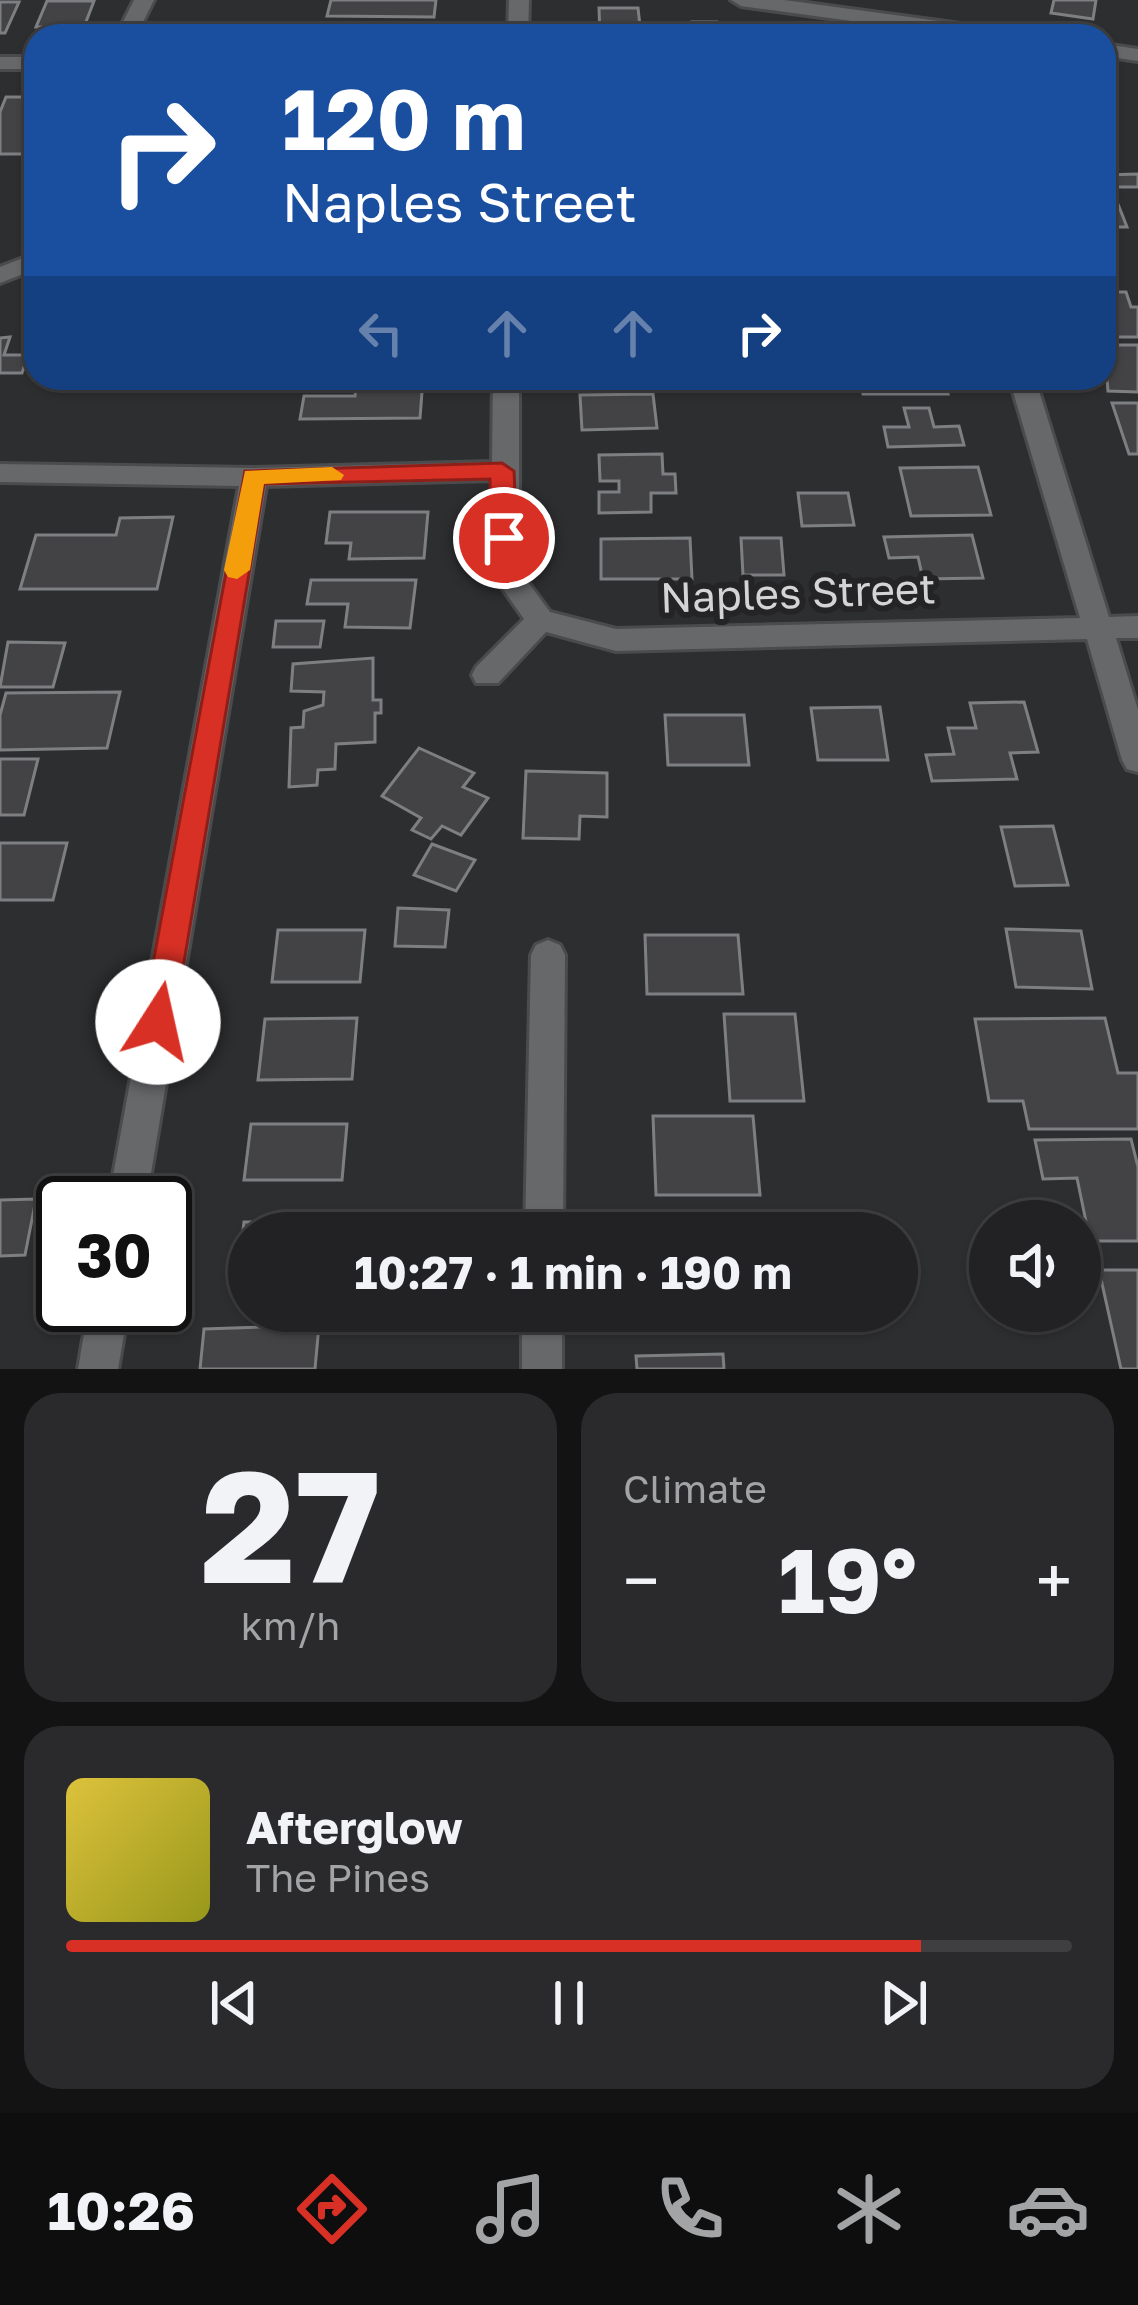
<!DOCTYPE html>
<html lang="en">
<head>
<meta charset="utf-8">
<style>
	body { margin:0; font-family:"Golos Text",sans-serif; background:#2a2a2c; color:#f1f3f6; height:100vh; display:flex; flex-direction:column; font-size:45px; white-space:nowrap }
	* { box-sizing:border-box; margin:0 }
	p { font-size:39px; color:#a2a4a6 }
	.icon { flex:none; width:66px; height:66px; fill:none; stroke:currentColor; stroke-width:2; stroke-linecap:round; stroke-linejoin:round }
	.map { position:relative; height:1369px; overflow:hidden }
	.side { display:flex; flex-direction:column; gap:24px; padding:24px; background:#131314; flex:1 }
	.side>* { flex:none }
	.guide { position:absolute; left:24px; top:24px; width:1092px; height:366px; border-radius:36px; box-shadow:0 3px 9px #0004,0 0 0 3px #3f3f41; background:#1a4fa0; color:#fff; overflow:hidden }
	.buttons { position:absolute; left:969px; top:1200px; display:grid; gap:24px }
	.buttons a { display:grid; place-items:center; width:132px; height:132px; border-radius:50%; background:#222224; box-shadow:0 3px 9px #0004,0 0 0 3px #3f3f41; font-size:60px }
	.speed { position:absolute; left:36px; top:1176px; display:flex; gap:24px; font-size:60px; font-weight:700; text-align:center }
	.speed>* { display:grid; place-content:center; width:156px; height:156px; border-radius:50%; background:#222224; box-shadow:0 3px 9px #0004,0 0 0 3px #3f3f41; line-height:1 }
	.speed .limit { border:6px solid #111; border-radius:18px; background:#fff; color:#111 }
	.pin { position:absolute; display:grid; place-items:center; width:102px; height:102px; color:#fff; margin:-51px; border:6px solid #fff; border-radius:50%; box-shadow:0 3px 12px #0007 }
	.me { position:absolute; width:132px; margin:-66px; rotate:10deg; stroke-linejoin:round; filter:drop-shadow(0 0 9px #0008) }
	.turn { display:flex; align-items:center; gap:42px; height:252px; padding:0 60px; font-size:54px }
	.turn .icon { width:156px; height:156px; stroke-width:2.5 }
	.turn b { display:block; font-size:84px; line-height:102px }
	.lanes { display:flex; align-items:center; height:114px; padding:0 60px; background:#0003; justify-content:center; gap:60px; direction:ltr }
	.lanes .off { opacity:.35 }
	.big { font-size:90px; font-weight:700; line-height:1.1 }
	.side .card { flex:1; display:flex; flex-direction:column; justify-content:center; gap:18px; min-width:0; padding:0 42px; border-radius:36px; background:#2a2a2c }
	.side .dial { align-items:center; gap:0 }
	.dial b { font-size:156px; line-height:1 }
	.song { display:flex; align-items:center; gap:36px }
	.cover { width:144px; height:144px; border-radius:18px; background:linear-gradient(135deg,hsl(50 70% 55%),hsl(60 70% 35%)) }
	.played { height:12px; border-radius:6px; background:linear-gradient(90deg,#d93025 85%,#3f3f41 85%) }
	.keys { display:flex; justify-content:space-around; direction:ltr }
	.heat { display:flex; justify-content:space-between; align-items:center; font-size:66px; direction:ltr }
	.side .tiles { flex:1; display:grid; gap:24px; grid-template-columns:1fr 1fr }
	.card:last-child { grid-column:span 2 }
	.trip { position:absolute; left:228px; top:1212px; width:690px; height:120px; border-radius:60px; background:#222224; box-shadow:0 3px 9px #0004,0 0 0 3px #3f3f41; font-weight:700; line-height:120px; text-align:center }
	.tab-bar { display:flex; height:192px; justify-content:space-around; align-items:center; background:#0e0e0e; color:#a2a4a6 }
	.tab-bar .icon { width:84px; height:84px }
	.tab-bar .selected { color:#d93025 }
	.tab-bar b { font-size:54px; color:#f1f3f6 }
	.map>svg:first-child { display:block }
	.building { fill:#434346; stroke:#7e7f81; stroke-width:3 }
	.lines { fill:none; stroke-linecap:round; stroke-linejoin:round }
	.minor-casing { stroke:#4b4b4d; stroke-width:6 }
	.minor { fill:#67686a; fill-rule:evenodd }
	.route { fill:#d93025; stroke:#8d1f18; stroke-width:3 }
	.slow { fill:#f59e0b }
	.labels { text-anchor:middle; stroke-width:12; stroke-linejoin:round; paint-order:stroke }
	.street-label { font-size:42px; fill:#d4d4d6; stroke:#242426 }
</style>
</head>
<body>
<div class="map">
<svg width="1138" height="1369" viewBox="0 0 1138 1369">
	<rect width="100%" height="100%" fill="#2d2e30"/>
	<!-- building -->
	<g class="building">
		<path d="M331,0H436L434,17L327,16Z"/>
		<path d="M1054,0H1096L1093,19L1051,13Z"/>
		<path d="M47,1H94L84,27H36Z"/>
		<path d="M0,2H19L5,33H0Z"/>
		<path d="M599,8H638L640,26H659L660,36H600Z"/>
		<path d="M692,22H717L720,36H694Z"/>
		<path d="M451,26V36H412L413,27Z"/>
		<path d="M197,27H235L233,36H194Z"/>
		<path d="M6,97H36V154H0V112Z"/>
		<path d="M1138,174V187H1104V175Z"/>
		<path d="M1104,199H1116L1127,227H1104Z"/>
		<path d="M1104,292H1126L1131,307H1138V337H1104Z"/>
		<path d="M10,337L4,355H28L22,373H0V338Z"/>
		<path d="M1104,345H1138V392L1108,391Z"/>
		<path d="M860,378H944L948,394H863Z"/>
		<path d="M357,379H423L420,418L300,419L304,396H355Z"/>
		<path d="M653,394L657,428L582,430L580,395Z"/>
		<path d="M1112,403H1138V454H1129Z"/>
		<path d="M904,408H929L934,427L959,426L964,445L888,447L884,427H909Z"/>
		<path d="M662,454L663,474H675L676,493H651V512L599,513V492H619V481H600L599,455Z"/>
		<path d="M978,467L991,515L911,516L900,468Z"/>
		<path d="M798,493H848L854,525L802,526Z"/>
		<path d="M330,512H428L424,558L349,559L351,543H326Z"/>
		<path d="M173,517L157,589H20L36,535H116L120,518Z"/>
		<path d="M972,535L983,578L923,579L918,557L889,558L884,537Z"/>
		<path d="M690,538L692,579H601V539Z"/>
		<path d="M741,538H781L784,575H743Z"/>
		<path d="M311,580H416L410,628L345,627L348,604H307Z"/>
		<path d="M276,621H324L320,647H273Z"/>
		<path d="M8,642L65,643L53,687H0Z"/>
		<path d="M373,658V700H381V713H375V742L336,744L335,769L318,770L317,785L289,787L291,728L303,727L304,711L323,705L324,692L291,691L293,664Z"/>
		<path d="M120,692L107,748L0,750V715L6,693Z"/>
		<path d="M1024,702L1038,752L1010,753L1017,779L932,781L926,755L954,754L948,728H976L970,703Z"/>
		<path d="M880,707L888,760H818L811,708Z"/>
		<path d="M665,715H744L749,765H668Z"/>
		<path d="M419,748L474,773L463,787L488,798L461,835L442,826L431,839L412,830L421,818L382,796Z"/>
		<path d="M0,759H38L24,815H0Z"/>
		<path d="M526,771L607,773V817L580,816L579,839L523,838Z"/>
		<path d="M1053,826L1068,885L1015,886L1001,827Z"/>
		<path d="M0,843H67L53,900H0Z"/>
		<path d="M432,844L475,860L456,891L414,875Z"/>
		<path d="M398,908L449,910L445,947L395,946Z"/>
		<path d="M1006,929L1081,931L1092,989L1016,987Z"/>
		<path d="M278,930H365L360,982H272Z"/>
		<path d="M645,935H738L743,994H647Z"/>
		<path d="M724,1014H795L804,1101H730Z"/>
		<path d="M357,1018L352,1079L258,1080L265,1019Z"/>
		<path d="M1105,1018L1118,1073H1138V1129H1029L1023,1101H989L975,1019Z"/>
		<path d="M653,1116H753L760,1195H656Z"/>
		<path d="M251,1124H347L342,1180H244Z"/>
		<path d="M1131,1139L1138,1167V1241H1090L1077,1178L1043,1179L1035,1140Z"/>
		<path d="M36,1199L25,1255L0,1256V1200Z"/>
		<path d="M244,1222H354L353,1233H249V1285H236Z"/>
		<path d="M1099,1270H1138V1369H1121Z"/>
		<path d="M319,1325L315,1369H200L204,1329Z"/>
		<path d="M723,1354L724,1369H637L636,1356Z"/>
	</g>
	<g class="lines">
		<!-- minor casing -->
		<g class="minor-casing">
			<g id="minor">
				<path d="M134,0H154L136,36H116Z"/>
				<path d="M509,0H529L528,36H508Z"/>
				<path d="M731,0H784L1005,30L1015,36H961L741,6Z"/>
				<path d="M1104,44L1138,49V61L1104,56Z"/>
				<rect x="0" y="57" width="36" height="12"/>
				<path d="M36,253V269L0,283V267Z"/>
				<path d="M493,378H519V570L550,612L616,629L1080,618L1009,378H1035L1109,617L1138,616V638H1116L1138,710V772L1127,769L1122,760L1087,639L616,651L546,632L498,683H476L472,675L476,667L524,619L491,572L492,480L266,486L146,1203H108L239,486L0,482V464L254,468L492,462Z"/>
				<path d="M548,940L560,945L565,955L563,1233H525L531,955L536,945Z"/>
				<path d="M89,1305H129L118,1369H78Z"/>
				<rect x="522" y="1311" width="40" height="58"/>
			</g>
		</g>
		<!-- minor -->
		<use href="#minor" class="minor"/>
	</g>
	<!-- route -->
	<path class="route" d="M502,463L514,471L517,538L504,547L491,538L490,479L264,484L174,1022L170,1032L158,1036L147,1032L142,1022L245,471Z"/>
	<!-- slow -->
	<path class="slow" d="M332,467L344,475L341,480L264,484L250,570L237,579L228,577L224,570L245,471Z"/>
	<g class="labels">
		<!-- street labels -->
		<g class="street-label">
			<text transform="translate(798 593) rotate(-2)" y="15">Naples Street</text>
		</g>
	</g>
</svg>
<div class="buttons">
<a><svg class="icon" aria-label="sound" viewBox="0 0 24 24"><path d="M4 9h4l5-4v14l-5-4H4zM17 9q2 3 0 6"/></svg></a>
</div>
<div class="speed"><div class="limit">30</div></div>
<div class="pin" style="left:504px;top:538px;background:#d93025"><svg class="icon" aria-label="arrive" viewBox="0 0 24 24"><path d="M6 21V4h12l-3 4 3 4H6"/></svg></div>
<svg class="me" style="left:158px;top:1022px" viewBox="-20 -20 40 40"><circle r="19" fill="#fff"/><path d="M0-13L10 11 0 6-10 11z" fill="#d93025"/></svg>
<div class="trip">10:27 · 1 min · 190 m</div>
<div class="guide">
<div class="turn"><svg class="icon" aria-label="right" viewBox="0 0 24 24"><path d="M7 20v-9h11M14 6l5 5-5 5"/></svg><div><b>120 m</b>Naples Street</div></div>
<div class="lanes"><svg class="icon off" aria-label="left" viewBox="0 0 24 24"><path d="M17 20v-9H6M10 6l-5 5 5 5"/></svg><svg class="icon off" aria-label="ahead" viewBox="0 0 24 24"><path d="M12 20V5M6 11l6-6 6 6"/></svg><svg class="icon off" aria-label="ahead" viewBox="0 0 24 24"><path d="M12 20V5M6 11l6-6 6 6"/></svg><svg class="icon" aria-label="right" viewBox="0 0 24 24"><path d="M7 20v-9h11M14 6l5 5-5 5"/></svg></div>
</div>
</div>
<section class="side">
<div class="tiles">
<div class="card dial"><b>27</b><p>km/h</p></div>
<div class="card"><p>Climate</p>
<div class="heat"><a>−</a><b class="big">19°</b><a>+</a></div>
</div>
<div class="card">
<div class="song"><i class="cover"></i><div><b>Afterglow</b><p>The Pines</p></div></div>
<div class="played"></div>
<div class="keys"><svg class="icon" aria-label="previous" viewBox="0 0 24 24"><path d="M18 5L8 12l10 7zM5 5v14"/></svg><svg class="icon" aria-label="pause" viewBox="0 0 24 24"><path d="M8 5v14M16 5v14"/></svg><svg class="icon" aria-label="next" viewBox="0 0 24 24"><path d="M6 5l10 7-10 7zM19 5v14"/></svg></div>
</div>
</div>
</section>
<nav class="tab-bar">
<b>10:26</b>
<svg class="icon selected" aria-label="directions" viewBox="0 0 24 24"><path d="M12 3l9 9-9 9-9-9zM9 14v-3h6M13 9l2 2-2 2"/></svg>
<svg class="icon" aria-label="music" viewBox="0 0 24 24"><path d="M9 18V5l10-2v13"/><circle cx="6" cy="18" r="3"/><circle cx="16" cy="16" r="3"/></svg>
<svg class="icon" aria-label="phone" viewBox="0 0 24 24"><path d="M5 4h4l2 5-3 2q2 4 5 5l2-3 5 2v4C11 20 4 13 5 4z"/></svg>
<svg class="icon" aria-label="climate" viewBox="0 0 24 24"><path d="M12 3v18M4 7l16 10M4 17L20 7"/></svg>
<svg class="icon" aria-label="car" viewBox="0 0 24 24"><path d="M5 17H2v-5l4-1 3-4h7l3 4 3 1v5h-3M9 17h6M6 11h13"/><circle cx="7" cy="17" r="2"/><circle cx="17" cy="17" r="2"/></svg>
</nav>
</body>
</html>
